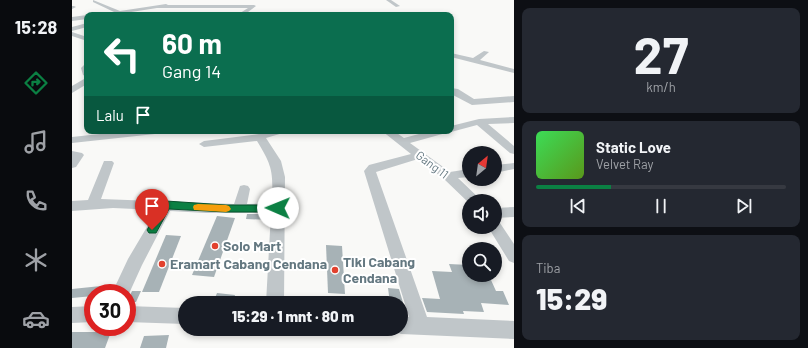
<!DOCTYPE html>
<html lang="id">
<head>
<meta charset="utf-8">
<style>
	body { margin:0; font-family:Barlow,sans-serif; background:#242831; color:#f1f3f6; height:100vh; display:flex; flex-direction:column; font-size:15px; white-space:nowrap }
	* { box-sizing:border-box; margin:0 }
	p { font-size:13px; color:#9ea1a6 }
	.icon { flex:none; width:22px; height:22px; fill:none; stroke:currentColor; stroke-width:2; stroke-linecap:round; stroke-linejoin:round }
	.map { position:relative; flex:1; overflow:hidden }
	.drawer { display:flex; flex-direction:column; gap:8px; padding:8px; background:#0d0f14; width:294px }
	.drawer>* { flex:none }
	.top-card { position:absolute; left:12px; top:12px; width:370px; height:122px; border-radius:8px; box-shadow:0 2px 6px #0003; background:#0b6e4f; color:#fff; overflow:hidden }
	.needle { width:26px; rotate:29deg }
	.controls { position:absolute; left:390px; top:146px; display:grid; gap:8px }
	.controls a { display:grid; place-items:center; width:40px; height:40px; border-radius:50%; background:#171b24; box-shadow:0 2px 6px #0003; font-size:20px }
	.speed { position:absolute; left:12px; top:284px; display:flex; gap:8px; font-size:20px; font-weight:700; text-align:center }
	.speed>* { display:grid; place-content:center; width:52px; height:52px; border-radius:50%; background:#171b24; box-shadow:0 2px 6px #0003; line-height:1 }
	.speed .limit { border:6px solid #d22; background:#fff; color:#111 }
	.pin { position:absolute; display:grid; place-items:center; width:34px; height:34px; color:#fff; margin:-41px -17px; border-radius:50% 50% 50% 0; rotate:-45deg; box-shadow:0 0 4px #0007 }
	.pin .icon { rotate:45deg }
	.me { position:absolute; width:44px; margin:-22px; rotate:271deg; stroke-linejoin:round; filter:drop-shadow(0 0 3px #0008) }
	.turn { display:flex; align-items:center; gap:14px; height:84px; padding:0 12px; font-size:18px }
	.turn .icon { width:52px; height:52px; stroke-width:2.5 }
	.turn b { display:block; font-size:28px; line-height:34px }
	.then { display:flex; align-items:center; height:38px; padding:0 12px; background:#0003; gap:8px; font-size:15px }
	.big { font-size:30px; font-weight:800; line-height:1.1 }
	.drawer .widget { flex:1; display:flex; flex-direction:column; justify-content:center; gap:6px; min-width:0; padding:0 14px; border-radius:8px; background:#242831 }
	.drawer .dial { align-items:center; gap:0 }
	.dial b { font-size:52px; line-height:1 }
	.song { display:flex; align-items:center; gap:12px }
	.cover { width:48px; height:48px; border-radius:6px; background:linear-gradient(135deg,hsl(130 70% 55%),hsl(90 70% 35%)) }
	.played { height:4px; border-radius:2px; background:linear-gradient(90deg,#0b8043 30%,#363941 30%) }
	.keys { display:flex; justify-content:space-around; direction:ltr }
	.trip { position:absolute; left:106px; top:296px; width:230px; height:40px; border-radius:20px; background:#171b24; box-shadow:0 2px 6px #0003; font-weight:800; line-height:40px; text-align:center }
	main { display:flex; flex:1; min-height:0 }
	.dock { display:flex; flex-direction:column; width:72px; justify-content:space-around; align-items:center; background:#090b0e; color:#9ea1a6 }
	.dock .icon { width:28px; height:28px }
	.dock .selected { color:#0b8043 }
	.dock b { font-size:18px; color:#f1f3f6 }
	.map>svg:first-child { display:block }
	.building { fill:#a7b2b6 }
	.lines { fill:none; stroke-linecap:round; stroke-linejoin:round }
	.minor { fill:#c0c6c9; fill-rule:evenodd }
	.route { fill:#0b8043; stroke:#07532c }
	.slow { fill:#f59e0b }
	.poi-dot { fill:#e2412e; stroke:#fff; stroke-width:1.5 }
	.labels { text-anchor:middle; stroke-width:4; stroke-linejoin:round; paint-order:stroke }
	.street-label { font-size:12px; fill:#647881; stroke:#fff }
	.near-poi-label { font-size:14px; font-weight:bold; fill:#647881; stroke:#fff; text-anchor:start }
</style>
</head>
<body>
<main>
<nav class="dock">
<b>15:28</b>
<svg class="icon selected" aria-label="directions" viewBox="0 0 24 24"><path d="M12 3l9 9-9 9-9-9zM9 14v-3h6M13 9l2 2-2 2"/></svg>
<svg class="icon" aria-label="music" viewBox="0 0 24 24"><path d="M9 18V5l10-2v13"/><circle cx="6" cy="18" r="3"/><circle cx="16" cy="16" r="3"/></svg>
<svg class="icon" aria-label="phone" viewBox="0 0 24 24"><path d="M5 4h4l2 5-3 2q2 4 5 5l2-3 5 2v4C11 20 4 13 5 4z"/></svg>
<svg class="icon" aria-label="climate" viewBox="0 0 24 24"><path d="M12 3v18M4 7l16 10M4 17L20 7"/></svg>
<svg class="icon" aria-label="car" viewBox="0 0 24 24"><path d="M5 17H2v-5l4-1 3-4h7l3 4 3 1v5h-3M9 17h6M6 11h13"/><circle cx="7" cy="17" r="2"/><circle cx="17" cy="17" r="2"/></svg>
</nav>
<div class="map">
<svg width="442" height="348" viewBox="0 0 442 348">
	<rect width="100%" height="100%" fill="#f9f9f7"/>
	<!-- building -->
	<g class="building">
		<path d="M175,214H197V220L174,219Z"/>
		<path d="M145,216L163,218L142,277L120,275Z"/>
		<path d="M94,235L109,236L87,292H70Z"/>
		<path d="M254,245L270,246L273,294L256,293Z"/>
		<path d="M377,264L397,265V275H406L408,279L419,280L424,291H431L437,305L409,303L412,312L391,311L392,314L355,312L350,298L368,299L360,271L380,272Z"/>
		<path d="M29,286L30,293H21V296L0,298V289Z"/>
		<path d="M316,288L327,289L332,306L329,305V303H318Z"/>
		<path d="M60,291H69L64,302H55Z"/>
		<path d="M145,293L163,295L161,303H141Z"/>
		<path d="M40,329L33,348H0V332H24L25,330Z"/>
		<path d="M97,335L94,348H68L72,336Z"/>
	</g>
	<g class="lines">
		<!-- minor -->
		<g class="minor">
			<path d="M21,0L48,11L94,4L96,5H182L184,6L172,15H165L176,8H85L40,15H27L42,12L21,2Z"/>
			<path d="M314,0H319L328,6L324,7Z"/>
			<path d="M0,6H2L4,7L0,9Z"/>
			<path d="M15,15V19L0,21V17Z"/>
			<path d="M15,23V27L0,31V27Z"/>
			<path d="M0,32L15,37V41L0,36Z"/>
			<path d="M412,51L417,52L408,60L442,69V73L379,57V53L401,58Z"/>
			<path d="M12,65H15V77L11,75L9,68Z"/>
			<path d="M12,79H15V84L0,93V86Z"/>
			<path d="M379,88L386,89L402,99L442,96V102L400,105L379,94Z"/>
			<path d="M442,117V123L416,124L442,146V154L438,153L405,125L379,132L375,131H379V126L407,119Z"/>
			<path d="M55,131H88L83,134L0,143V137Z"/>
			<path d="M196,131H212L211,133L194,138L209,161L213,177L212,303H194L199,213H134L98,211L70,265L55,298V293H40L56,259L85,210L41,208L0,211V201L16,200L32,161H40L42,163L29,199L162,204L168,186L172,185L176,186L178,189L175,204L200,203C201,172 201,167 185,141L132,147L127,144L132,141L187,134Z"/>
			<path d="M310,131H322L332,138L358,131H375L374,133L338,143L378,172L397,169V177L386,178L410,201H397V203L372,179L346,159L304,172L355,317L442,321V339L329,334L322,331V329H329V316L337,317L292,171L297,165L339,154Z"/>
			<path d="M0,151L10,153L12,155L4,167L0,168Z"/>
			<path d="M442,163V169L423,173V165Z"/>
			<path d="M442,207V217L423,218V208Z"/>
			<path d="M423,222L428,223L442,244V263L437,261L416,227H423Z"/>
			<path d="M21,306V322L0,323V307Z"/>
			<path d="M55,306L113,308V324L55,322Z"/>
		</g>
	</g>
	<!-- route -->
	<path class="route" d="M94,201L154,205H206L209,206L211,208L209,211L206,212H154L97,209L84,233H77L75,230L91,202Z"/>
	<!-- slow -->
	<path class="slow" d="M126,204L154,205L157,206L159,209L157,211L154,212L122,210L121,207L122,205Z"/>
	<!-- markers -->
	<g class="poi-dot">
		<circle cx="143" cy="246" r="4"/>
		<circle cx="90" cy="264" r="4"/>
		<circle cx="263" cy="270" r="4"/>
	</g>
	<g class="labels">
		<!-- street labels -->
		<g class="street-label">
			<text transform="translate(360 165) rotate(37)" y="4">Gang 11</text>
		</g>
		<!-- near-poi labels -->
		<g class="near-poi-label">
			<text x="151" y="251">Solo Mart</text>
			<text x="271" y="267">Tiki Cabang<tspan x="271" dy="16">Cendana</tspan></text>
			<text x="98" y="269">Eramart Cabang Cendana</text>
		</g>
	</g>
</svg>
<div class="controls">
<a><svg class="needle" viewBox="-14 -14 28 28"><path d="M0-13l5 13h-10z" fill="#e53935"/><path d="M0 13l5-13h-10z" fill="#9ea1a6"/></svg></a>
<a><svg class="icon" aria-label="sound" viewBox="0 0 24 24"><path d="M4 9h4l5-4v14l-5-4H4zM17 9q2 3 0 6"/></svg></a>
<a><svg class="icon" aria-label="search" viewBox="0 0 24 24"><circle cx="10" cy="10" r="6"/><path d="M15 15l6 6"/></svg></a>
</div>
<div class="speed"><div class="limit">30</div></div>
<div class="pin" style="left:80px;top:230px;background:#d93025"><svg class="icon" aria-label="arrive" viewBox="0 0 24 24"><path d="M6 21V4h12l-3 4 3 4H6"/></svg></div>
<svg class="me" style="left:206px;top:208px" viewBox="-20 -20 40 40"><circle r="19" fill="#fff"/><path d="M0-13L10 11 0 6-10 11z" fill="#0b8043"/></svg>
<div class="trip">15:29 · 1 mnt · 80 m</div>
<div class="top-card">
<div class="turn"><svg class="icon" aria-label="left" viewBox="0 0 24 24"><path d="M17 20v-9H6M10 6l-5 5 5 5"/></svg><div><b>60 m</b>Gang 14</div></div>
<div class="then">Lalu<svg class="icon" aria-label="arrive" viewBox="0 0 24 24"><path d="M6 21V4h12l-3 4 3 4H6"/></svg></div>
</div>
</div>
<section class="drawer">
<div class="widget dial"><b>27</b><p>km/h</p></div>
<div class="widget">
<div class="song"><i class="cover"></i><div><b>Static Love</b><p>Velvet Ray</p></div></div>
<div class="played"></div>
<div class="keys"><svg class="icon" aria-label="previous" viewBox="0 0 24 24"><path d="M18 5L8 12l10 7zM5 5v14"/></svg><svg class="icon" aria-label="pause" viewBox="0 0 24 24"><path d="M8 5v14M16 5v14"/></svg><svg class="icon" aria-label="next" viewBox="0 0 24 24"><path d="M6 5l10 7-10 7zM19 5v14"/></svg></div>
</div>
<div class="widget"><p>Tiba</p><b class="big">15:29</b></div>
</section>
</main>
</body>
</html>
